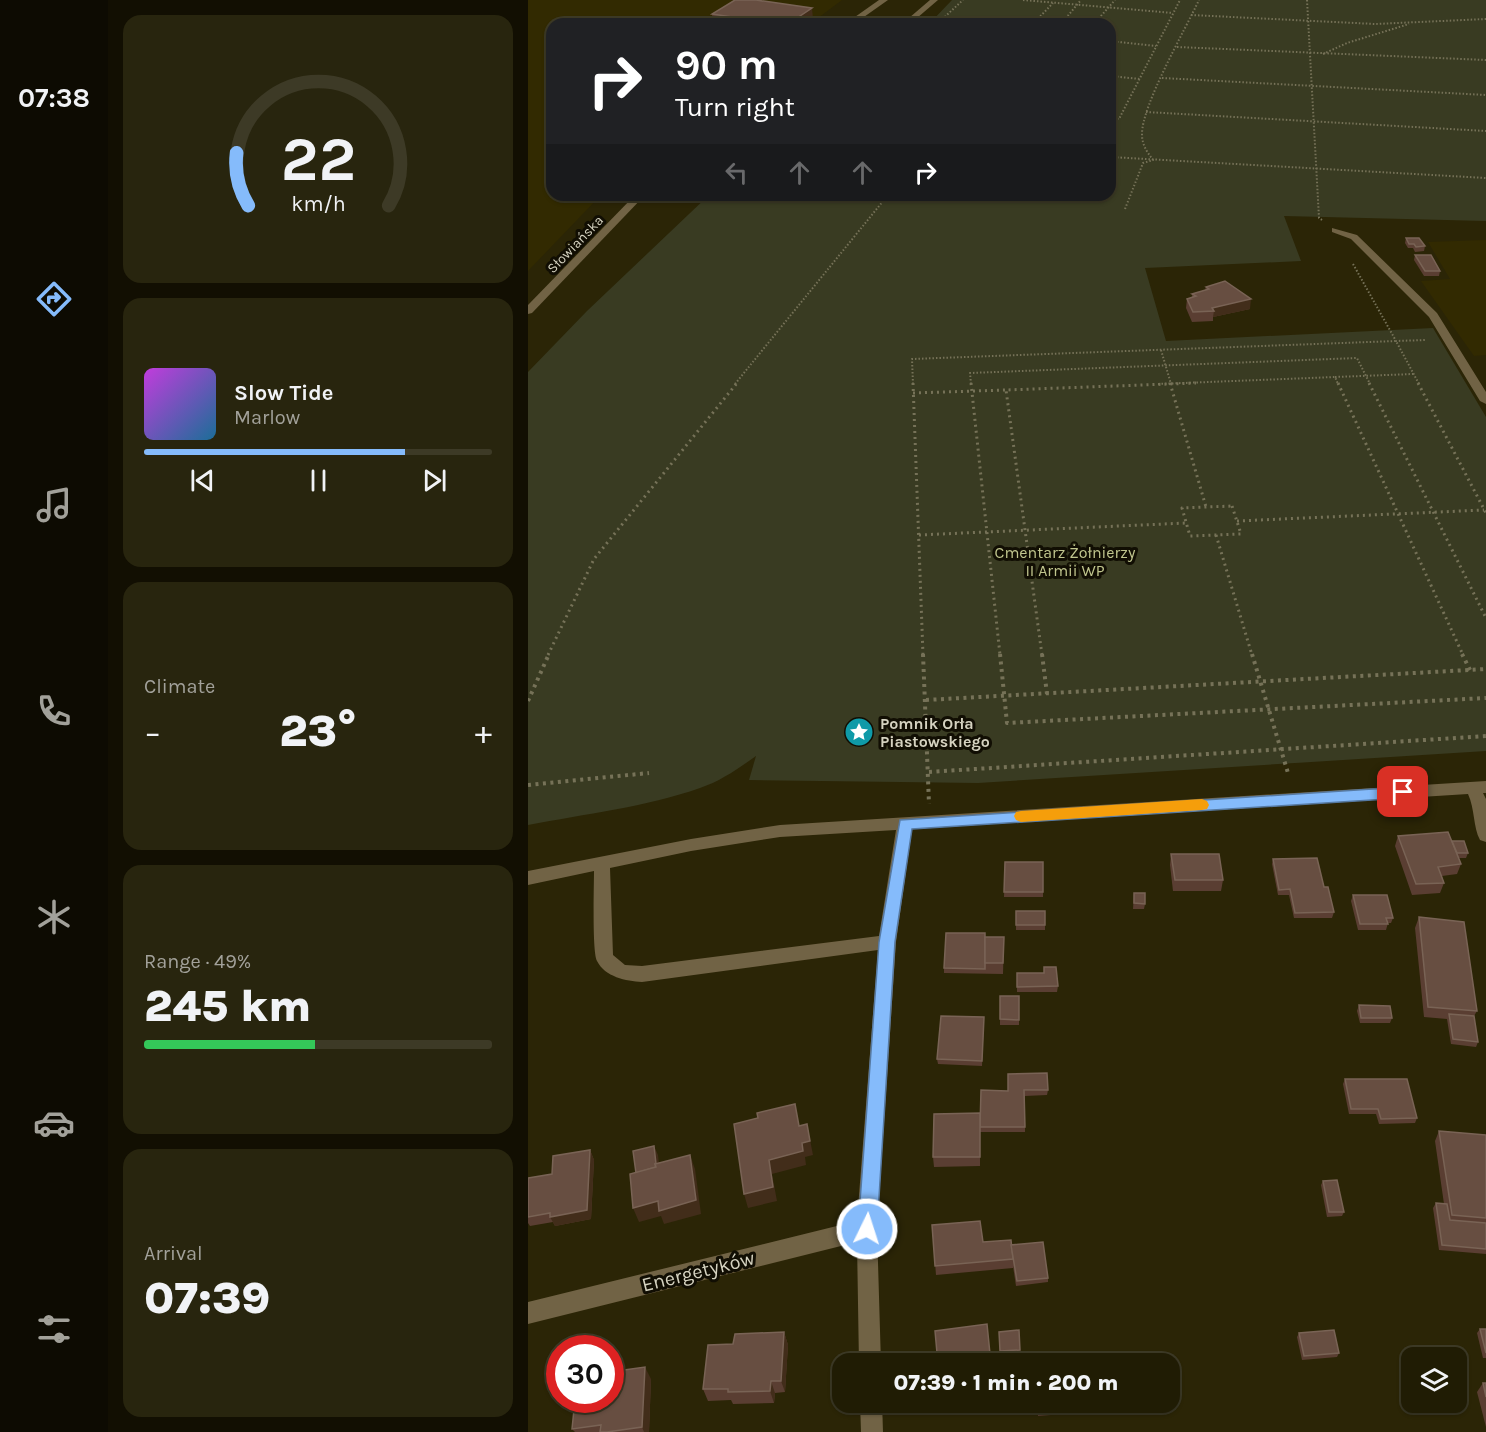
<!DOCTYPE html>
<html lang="en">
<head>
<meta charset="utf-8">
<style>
	body { margin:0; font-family:Karla,sans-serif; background:#28250e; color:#f1f3f6; height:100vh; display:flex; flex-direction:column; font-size:22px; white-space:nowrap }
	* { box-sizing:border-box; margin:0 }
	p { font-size:20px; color:#a2a19a }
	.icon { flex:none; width:33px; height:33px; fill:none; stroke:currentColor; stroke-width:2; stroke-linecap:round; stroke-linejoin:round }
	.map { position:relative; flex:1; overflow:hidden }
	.side { display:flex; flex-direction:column; gap:15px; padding:15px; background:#120f02; width:420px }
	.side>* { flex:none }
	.banner { position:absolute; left:18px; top:18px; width:570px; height:183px; border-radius:18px; box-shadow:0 2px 4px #0004,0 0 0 2px #3d3a26; background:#202124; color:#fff; overflow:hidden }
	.controls { position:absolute; left:873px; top:1347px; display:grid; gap:12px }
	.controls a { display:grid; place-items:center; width:66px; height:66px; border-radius:12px; background:#201c04; box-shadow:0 2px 4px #0004,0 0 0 2px #3d3a26; font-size:30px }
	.speed { position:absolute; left:18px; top:1335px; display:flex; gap:12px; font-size:30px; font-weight:700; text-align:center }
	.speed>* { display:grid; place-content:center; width:78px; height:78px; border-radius:50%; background:#201c04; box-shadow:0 2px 4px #0004,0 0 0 2px #3d3a26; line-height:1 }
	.speed .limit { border:9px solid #d22; background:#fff; color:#111 }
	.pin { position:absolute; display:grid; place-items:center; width:51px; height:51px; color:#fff; margin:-26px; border-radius:12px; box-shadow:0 3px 9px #0006 }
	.me { position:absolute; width:66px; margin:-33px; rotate:4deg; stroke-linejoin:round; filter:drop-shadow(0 0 4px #0008) }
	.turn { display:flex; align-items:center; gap:21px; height:126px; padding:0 30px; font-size:27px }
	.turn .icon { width:78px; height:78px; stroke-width:2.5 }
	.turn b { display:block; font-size:42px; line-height:51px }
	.lanes { display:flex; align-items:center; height:57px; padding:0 30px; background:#0003; justify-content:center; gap:30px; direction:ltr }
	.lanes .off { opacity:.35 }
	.big { font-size:45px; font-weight:800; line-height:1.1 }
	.side .tile { flex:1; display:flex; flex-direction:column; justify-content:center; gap:9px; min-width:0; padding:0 21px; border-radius:18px; background:#28250e }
	.side .dial { align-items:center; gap:0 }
	.dial svg { height:156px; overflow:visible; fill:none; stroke:#3d3a26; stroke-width:7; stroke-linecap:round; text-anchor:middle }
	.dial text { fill:#f1f3f6; stroke:none }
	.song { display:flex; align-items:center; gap:18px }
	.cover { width:72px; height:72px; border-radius:9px; background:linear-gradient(135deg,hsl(290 70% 55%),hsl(200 70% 35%)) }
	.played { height:6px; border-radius:3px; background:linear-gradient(90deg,#85bbfb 75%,#3d3a26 75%) }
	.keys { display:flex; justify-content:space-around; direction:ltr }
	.heat { display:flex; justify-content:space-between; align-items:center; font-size:33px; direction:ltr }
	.charge { height:9px; border-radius:4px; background:linear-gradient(90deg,#34c759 49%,#3d3a26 0) }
	.trip { position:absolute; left:304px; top:1353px; width:348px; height:60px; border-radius:18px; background:#201c04; box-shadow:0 2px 4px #0004,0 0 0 2px #3d3a26; font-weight:800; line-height:60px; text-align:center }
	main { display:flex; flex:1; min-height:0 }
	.menu { display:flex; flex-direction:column; width:108px; justify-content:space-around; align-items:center; background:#0d0b02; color:#a2a19a }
	.menu .icon { width:42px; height:42px }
	.menu .current { color:#85bbfb }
	.menu b { font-size:27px; color:#f1f3f6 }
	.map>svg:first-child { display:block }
	.built { fill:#322a01 }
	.green { fill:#393b22 }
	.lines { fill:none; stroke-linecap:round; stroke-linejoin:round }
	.path-far2 { stroke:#767258; stroke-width:2; stroke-dasharray:1.5 2; stroke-linecap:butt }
	.path-far1 { stroke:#767258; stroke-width:3; stroke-dasharray:2 4; stroke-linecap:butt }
	.path { stroke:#767258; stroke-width:4; stroke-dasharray:3 4.5; stroke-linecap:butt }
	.minor { fill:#716345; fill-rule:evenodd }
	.wall { fill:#5a3e32 }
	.shaded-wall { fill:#422d1a }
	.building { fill:#674e41; stroke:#796355; stroke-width:1.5 }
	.route { fill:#85bbfb; stroke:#567aa3; stroke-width:1.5 }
	.slow { fill:#f59e0b }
	.labels { text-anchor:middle; stroke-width:6; stroke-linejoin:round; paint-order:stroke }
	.far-street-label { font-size:14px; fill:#d5d2c0; stroke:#110e03 }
	.park-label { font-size:16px; fill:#c1c68e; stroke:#110e03 }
	.poi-label { font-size:16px; font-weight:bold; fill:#d5d2c0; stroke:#110e03; text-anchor:start }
	.near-street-label { font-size:20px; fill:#d5d2c0; stroke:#110e03 }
</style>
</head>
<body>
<main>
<nav class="menu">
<b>07:38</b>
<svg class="icon current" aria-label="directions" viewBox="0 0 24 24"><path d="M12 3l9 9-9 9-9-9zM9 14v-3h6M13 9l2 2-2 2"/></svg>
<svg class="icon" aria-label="music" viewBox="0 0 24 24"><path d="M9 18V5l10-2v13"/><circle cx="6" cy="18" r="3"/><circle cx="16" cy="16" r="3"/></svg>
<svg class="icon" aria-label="phone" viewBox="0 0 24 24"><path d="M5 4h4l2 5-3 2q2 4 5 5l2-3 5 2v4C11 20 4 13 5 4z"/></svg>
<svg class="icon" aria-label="climate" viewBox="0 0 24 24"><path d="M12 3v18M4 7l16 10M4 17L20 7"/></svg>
<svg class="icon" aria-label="car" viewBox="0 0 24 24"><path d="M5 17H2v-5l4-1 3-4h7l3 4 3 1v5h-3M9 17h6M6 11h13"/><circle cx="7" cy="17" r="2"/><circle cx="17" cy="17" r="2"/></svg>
<svg class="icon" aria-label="filters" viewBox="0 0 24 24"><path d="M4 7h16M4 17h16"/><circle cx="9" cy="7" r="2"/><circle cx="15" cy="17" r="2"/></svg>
</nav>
<section class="side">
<div class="tile dial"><svg viewBox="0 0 100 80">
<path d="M14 69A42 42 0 1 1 86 69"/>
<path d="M14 69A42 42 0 0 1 8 42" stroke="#85bbfb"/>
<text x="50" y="56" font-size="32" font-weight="700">22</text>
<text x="50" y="72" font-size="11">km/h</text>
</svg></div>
<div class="tile">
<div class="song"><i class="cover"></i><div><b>Slow Tide</b><p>Marlow</p></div></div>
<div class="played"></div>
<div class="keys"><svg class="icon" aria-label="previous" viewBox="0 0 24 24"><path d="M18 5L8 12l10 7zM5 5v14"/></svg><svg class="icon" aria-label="pause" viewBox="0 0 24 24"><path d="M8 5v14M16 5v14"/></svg><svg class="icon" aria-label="next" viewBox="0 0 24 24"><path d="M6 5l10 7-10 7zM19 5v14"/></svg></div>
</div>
<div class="tile"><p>Climate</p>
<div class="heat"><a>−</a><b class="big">23°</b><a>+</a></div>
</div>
<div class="tile"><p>Range · 49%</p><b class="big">245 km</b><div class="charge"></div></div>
<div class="tile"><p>Arrival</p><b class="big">07:39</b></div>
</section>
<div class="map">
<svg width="958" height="1432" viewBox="0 0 958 1432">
	<rect width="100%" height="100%" fill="#2b2506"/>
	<!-- built -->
	<g class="built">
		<path d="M0,0H314L282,24H24V195H73L0,271Z"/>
		<path d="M958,240V355L946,356L893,281L922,279L900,242Z"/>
	</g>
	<!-- green -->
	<path class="green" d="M424,0H958V221L756,216L773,261L617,268L638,341L905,328L958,417V751L450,783L221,780L228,756C211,768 193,781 172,788C118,807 57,814 0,825V372L59,311L181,195H582V24H401Z"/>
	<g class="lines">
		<!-- path-far2 -->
		<g class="path-far2">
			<path d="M495,0L645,13"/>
			<path d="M779,0L791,218L794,220"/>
			<path d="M663,15L847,24L958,19"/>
			<path d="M411,23L422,24"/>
			<path d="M409,24L435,0"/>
			<path d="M505,24L525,3"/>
			<path d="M533,24L553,0"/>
			<path d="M566,24L587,0"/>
			<path d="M582,41L628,46"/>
			<path d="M649,47L958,60"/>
			<path d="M795,54L819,43L881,24"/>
			<path d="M582,76L612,79"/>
			<path d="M634,78L958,95"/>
			<path d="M618,112L958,131"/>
			<path d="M582,118L591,119L652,0"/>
			<path d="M582,157L958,178"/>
			<path d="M597,209L615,163L625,160C619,152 614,145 614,134C614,105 657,30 671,0"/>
			<path d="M825,264L868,341L898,340"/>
			<path d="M633,350L643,384"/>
			<path d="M807,377L885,374"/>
			<path d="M207,384L360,195"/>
			<path d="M385,384L384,359L868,341L891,384"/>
			<path d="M443,384L442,373L829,358L842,384"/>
			<path d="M630,384L807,377L810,384"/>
		</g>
		<!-- path-far1 -->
		<g class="path-far1">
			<path d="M385,383L395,655"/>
			<path d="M443,383L472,655"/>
			<path d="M642,383L678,507"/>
			<path d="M810,383L935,655"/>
			<path d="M841,383L958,618"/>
			<path d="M890,383L958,513"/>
			<path d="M385,393L478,390"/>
			<path d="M704,506L713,534L662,536L654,508Z"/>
			<path d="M709,521L956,510"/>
			<path d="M391,535L658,523"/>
			<path d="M688,535L724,655"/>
			<path d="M20,655L66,559L209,383"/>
			<path d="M514,655L478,390L668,383"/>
		</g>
		<!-- path -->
		<g class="path">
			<path d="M395,654L401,804"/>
			<path d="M472,654L479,723L958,698"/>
			<path d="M514,654L519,694"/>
			<path d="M724,654L760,773"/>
			<path d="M934,654L942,670"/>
			<path d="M398,700L958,669"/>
			<path d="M0,701L21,654"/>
			<path d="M401,772L958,736"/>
			<path d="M0,785L121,773"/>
		</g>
		<!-- minor -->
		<g class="minor">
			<path d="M351,0H360L326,24H317Z"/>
			<path d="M402,0H410L382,24H374Z"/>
			<path d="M107,195H117L4,313L0,314V305Z"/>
			<path d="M804,228L829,235L909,313L958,392V404L952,401L901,317L823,239L804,232Z"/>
			<path d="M958,781V793H955L958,799V842L952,840C945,827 947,809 940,794L384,829L368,942L349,1229L353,1364H331L329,1242L0,1324V1302L329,1221L350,950L114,982C98,981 77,977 69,961C64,952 66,886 66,871L0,885V871L163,839L252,825ZM368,830L351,936L114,966L97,965L85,955L82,868L163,851L252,837Z"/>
			<path d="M332,1402H354L355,1432H333Z"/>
		</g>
	</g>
	<!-- wall -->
	<g class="wall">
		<path d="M184,14L285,19L278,24H185Z"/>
		<path d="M878,238L897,246L896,251L887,252L885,248H880L877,243Z"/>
		<path d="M887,255L912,271L911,276H896L886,260Z"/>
		<path d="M678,287L722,309L685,317V321L664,322L658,308L659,299L664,297V294L677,290Z"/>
		<path d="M870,836L924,841L940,853L938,858H931L933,864L929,874L914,876L916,883L912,893L884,895L867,846Z"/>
		<path d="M643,854L695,880L693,891H645L642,865Z"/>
		<path d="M745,859L796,887L806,912L804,918H766L761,895H750L744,864Z"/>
		<path d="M477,862H515V897H476Z"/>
		<path d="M606,893L617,904L616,909H605Z"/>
		<path d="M825,895L865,918L863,923H860L858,930H830L823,901Z"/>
		<rect x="488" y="911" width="29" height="19"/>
		<path d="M891,917L949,1011L946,1016L950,1042L948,1047L923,1044L919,1019L896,1017L887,928Z"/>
		<path d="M457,937H476L475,974L416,973V968Z"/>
		<path d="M489,973L530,986L529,992H489Z"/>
		<path d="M491,996V1025H472V1019Z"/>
		<path d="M831,1005L864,1018L862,1023H832L829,1011Z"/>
		<path d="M456,1022L454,1066L410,1064L409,1059Z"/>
		<path d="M817,1079L889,1118L887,1123L851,1124L848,1114H821L815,1084Z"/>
		<path d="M520,1090L519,1095L497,1096V1132H452V1166L406,1167L405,1157L452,1113L480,1091Z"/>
		<path d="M911,1131L958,1135V1254L911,1250L905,1208L908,1203L916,1204L907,1141Z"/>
		<path d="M62,1150L66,1160L63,1219L27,1226L25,1222L2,1226L0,1223V1217L24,1174Z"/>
		<path d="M795,1181L816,1212L814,1216L799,1217L793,1185Z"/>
		<path d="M404,1225L455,1242L483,1245L520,1278V1282L488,1286L485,1266V1268L408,1275Z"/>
		<path d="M952,1329H958V1358H955L949,1333Z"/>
		<path d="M491,1330L492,1354L472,1356L471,1332Z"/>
		<path d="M256,1332L260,1345L257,1392L247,1393L246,1403L205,1404L203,1400L180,1401L175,1389L205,1344Z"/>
		<path d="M771,1333L811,1353L809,1357L774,1360L769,1337Z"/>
		<path d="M123,1379L121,1432H47L44,1429Z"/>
		<path d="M955,1383H958V1427L949,1392Z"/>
		<path d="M509,1402L549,1409V1413L510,1416Z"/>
	</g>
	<!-- shaded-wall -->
	<g class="shaded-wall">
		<path d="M284,8L285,19L278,24H260Z"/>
		<path d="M723,299L722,309L685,317L686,311L684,308Z"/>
		<path d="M279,1124L285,1155L277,1157L278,1165L244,1174L249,1201L220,1208L216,1194L241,1160L274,1143Z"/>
		<path d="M126,1146L130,1155L133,1181L112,1187Z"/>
		<path d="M62,1150L66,1160L63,1219L27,1226L22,1217Z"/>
		<path d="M162,1155L167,1169L173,1214L136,1224L133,1216L111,1222L105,1208L130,1201Z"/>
		<path d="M256,1332L260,1345L257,1392L253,1381Z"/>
		<path d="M117,1367L123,1379L121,1432H116L114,1427Z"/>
		<path d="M243,1381L247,1393L246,1403L242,1391Z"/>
	</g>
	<!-- building -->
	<g class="building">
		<path d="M207,0H228L284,8L260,24H251L184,14Z"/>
		<path d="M878,238H891L897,246L888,247L886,244H881Z"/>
		<path d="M887,255H903L912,271H897Z"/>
		<path d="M697,281L723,299L684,308L686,311L665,312L659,299L668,296L664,294L681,289L678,287Z"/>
		<path d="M920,832L933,864L910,867L916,883L888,884L870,836Z"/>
		<path d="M924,841H936L940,853H929Z"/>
		<path d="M643,854H691L695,880H647Z"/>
		<path d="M789,858L796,887H800L806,912L767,913L762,889L751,890L745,859Z"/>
		<path d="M477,862H515V892H476Z"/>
		<path d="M606,893H617V904L606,903Z"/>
		<path d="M825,895H859L865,918H858L860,924H832Z"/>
		<rect x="488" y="911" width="29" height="14"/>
		<path d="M891,917L936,922L949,1011L900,1007Z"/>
		<path d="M418,933H457V969L416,968Z"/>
		<path d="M457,937H476L475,963H457Z"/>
		<path d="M516,967H528L530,986L489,987V973H516Z"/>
		<path d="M472,996H491V1020L472,1019Z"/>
		<path d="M831,1005L862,1006L864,1018H833Z"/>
		<path d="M921,1014L946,1016L950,1042L925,1039Z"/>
		<path d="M413,1016L456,1017L454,1061L409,1059Z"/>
		<path d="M519,1073L520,1090H496L497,1127H452L453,1090L480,1091V1074Z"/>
		<path d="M817,1079H879L889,1118L853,1119L850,1109H823Z"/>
		<path d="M267,1104L271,1126L279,1124L282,1141L274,1143L275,1151L241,1160L245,1187L216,1194L206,1124L230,1118L229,1113Z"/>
		<path d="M452,1113V1157H405L406,1114Z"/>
		<path d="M911,1131L958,1135V1218L924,1215Z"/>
		<path d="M126,1146L128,1164H127L128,1167L108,1173L105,1151Z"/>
		<path d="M62,1150L59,1210L22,1217V1213L0,1217V1178L24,1174L25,1156Z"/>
		<path d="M162,1155L168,1200L131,1211L130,1201L105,1208L102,1174L128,1167L127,1164Z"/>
		<path d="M809,1180L816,1212H801L795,1181Z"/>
		<path d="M908,1203L919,1204L922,1220L958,1223V1249L914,1245Z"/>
		<path d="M452,1221L455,1242L483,1240L485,1259L407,1266L404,1225Z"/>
		<path d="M515,1242L520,1278L489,1281L483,1245Z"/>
		<path d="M459,1324L463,1364H410L407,1331Z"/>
		<path d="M952,1329H958V1353Z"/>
		<path d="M491,1330L492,1350L472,1351L471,1332Z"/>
		<path d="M806,1330L811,1353L776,1356L771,1333Z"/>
		<path d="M256,1332L253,1381H243L242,1391L200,1392V1389H175L180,1345L205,1344L207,1334Z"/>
		<path d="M117,1367L114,1427L79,1432H72L73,1425L44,1429L47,1400H82V1372Z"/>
		<path d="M955,1383H958V1397Z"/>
		<path d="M509,1402H549V1409L510,1412Z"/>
	</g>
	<!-- route -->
	<path class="route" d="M875,787L882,792L875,798L384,829L367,942L349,1229L346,1235L339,1238L333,1235L330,1229L351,942L372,820Z"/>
	<!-- slow -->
	<path class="slow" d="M674,799L679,801L681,805L679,809L674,810L493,822L488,820L486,816L488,812L493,811Z"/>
	<!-- icons -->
	<defs>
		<g id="sight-disc" transform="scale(1.5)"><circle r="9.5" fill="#0f9aa8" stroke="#110e03"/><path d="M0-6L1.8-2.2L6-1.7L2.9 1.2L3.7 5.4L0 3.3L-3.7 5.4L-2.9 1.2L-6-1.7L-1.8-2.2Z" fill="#fff"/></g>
	</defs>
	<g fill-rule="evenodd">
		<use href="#sight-disc" x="331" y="732"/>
	</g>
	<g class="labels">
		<!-- far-street labels -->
		<g class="far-street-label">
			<text transform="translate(47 244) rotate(-46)" y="5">Słowiańska</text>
		</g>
		<!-- park labels -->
		<g class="park-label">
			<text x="537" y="558">Cmentarz Żołnierzy<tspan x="537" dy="18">II Armii WP</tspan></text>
		</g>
		<!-- poi labels -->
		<g class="poi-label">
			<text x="352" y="729">Pomnik Orła<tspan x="352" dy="18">Piastowskiego</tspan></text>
		</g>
		<!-- near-street labels -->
		<g class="near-street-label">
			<text transform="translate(170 1271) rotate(-14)" y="7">Energetyków</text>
		</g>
	</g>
</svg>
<div class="controls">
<a><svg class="icon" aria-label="layers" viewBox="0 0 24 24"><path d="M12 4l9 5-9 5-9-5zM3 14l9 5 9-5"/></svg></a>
</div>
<div class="speed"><div class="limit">30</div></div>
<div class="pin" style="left:875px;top:792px;background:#d93025"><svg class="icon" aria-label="arrive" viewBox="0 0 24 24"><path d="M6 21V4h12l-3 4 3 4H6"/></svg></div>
<svg class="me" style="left:339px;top:1229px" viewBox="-20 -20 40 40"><circle r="17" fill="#85bbfb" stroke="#fff" stroke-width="3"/><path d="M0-11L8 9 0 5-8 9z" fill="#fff"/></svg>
<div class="trip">07:39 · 1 min · 200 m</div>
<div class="banner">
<div class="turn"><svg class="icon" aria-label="right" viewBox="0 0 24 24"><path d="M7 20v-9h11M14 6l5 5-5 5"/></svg><div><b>90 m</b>Turn right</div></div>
<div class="lanes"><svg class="icon off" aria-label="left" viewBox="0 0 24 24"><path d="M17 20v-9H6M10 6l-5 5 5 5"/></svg><svg class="icon off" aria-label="ahead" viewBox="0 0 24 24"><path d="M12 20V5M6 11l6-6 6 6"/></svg><svg class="icon off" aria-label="ahead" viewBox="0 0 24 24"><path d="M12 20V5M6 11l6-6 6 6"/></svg><svg class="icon" aria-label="right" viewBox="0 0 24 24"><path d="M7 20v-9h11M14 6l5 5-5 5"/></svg></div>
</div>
</div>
</main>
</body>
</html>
